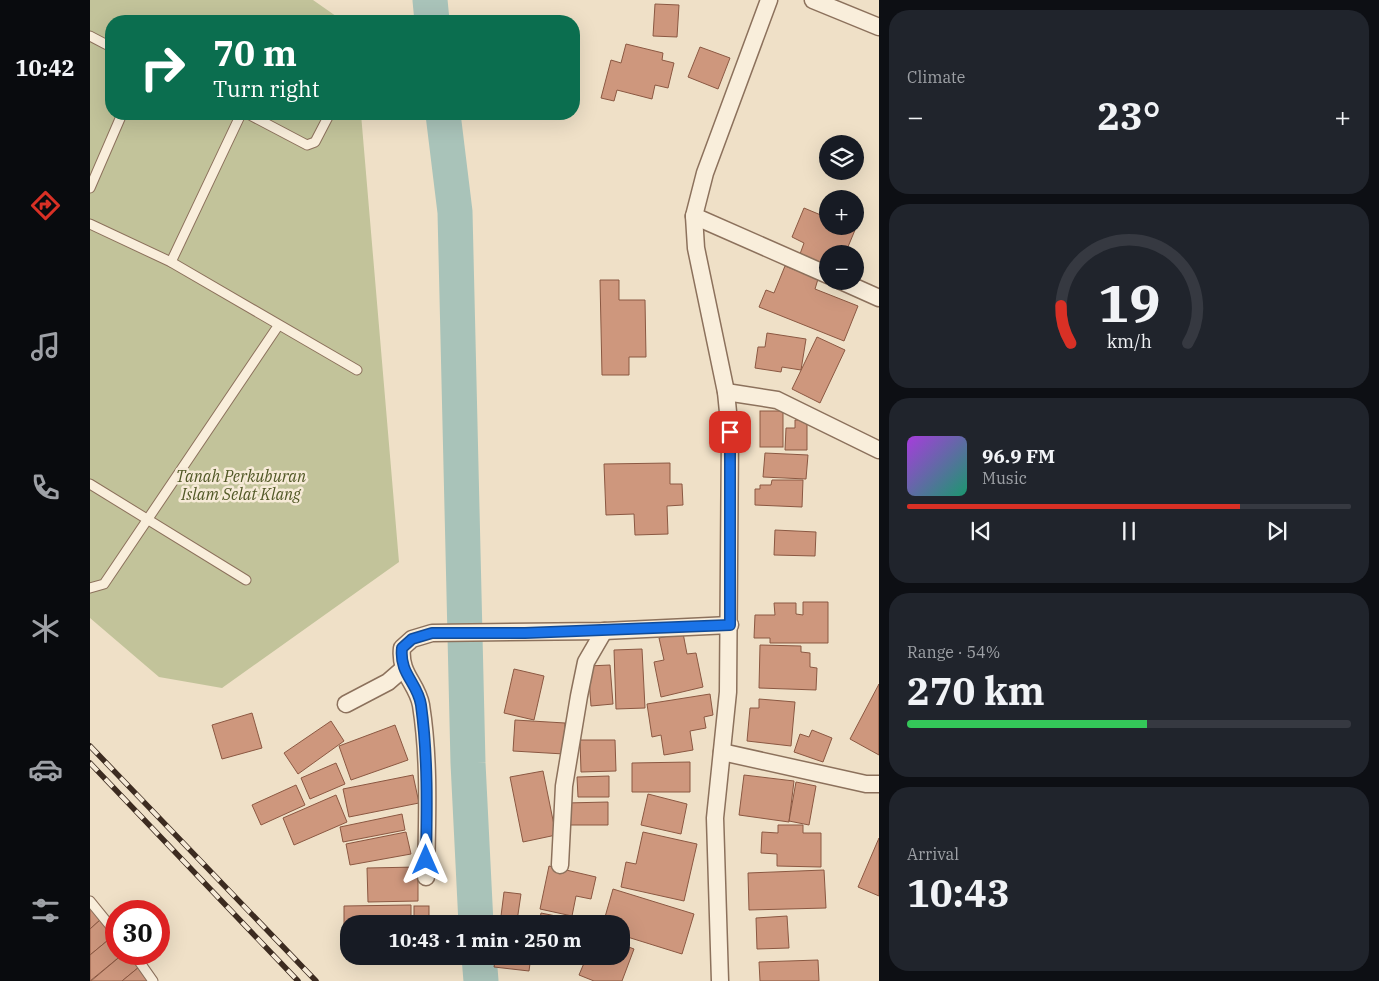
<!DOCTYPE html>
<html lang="en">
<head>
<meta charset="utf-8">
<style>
	body { margin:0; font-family:"IBM Plex Serif",serif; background:#20242c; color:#f1f3f6; height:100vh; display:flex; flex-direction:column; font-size:19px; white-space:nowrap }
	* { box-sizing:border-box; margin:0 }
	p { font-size:16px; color:#9ea1a6 }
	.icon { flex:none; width:28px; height:28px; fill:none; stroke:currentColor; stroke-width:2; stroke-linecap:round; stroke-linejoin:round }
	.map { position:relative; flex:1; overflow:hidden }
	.details { display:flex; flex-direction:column; gap:10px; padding:10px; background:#0d0f14; width:500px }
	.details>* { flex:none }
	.guide { position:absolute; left:15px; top:15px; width:475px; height:105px; border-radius:20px; box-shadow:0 5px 20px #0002; background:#0b6e4f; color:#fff; overflow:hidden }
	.controls { position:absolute; left:729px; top:135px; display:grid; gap:10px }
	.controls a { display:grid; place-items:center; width:45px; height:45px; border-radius:50%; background:#171b24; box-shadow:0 5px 20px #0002; font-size:25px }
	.speed { position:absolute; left:15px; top:900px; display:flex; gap:10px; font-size:25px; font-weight:700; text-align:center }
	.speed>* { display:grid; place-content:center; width:65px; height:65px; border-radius:50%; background:#171b24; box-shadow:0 5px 20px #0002; line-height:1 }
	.speed .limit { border:8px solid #d22; background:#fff; color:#111 }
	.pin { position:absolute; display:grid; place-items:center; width:42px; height:42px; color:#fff; margin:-21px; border-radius:10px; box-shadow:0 2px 8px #0006 }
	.me { position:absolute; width:55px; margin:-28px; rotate:0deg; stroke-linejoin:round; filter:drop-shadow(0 0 4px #0008) }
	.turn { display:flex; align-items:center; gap:18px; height:105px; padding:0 25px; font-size:22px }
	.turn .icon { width:65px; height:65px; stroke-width:2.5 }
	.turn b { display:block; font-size:35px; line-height:42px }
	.big { font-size:38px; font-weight:700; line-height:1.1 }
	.details .tile { flex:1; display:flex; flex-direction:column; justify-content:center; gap:8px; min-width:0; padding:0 18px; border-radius:20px; background:#20242c }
	.details .dial { align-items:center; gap:0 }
	.dial svg { height:130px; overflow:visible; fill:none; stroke:#363941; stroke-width:7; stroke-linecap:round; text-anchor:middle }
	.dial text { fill:#f1f3f6; stroke:none }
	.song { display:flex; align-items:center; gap:15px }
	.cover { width:60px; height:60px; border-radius:8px; background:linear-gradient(135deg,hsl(280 70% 55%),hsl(160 70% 35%)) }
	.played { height:5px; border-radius:2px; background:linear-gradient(90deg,#d93025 75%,#363941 75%) }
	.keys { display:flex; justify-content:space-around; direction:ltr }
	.heat { display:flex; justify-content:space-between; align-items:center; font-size:28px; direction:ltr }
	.charge { height:8px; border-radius:4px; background:linear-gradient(90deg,#34c759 54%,#363941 0) }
	.trip { position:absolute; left:250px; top:915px; width:290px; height:50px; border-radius:20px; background:#171b24; box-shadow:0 5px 20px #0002; font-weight:700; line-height:50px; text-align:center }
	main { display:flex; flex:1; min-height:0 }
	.tabs { display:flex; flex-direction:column; width:90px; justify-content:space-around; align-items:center; background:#090b0e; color:#9ea1a6 }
	.tabs .icon { width:35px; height:35px }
	.tabs .current { color:#d93025 }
	.tabs b { font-size:22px; color:#f1f3f6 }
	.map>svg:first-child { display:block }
	.cemetery { fill:#c2c39a }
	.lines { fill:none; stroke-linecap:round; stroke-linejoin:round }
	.river { stroke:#a9c3b9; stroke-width:35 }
	.building { fill:#ce977d; stroke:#8b5842 }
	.lane-casing { stroke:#8c715c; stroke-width:11 }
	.street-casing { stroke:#8c715c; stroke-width:19 }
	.lane { stroke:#f9eedb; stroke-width:9 }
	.street { stroke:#f9eedb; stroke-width:16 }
	.rail-casing { stroke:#3c2b20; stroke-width:5.5 }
	.rail { stroke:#f6ead7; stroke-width:4; stroke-dasharray:11; stroke-linecap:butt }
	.route-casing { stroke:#114b97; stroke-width:12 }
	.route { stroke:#1a73e8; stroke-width:9 }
	.labels { text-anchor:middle; stroke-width:5; stroke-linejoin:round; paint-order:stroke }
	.park-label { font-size:16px; font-style:italic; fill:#515826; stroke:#f6ead7 }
</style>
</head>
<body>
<main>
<nav class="tabs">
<b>10:42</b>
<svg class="icon current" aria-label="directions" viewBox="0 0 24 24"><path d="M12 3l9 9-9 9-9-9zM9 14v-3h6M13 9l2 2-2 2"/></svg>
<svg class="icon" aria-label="music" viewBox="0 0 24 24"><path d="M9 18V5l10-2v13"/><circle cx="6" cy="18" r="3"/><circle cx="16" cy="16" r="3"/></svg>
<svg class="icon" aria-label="phone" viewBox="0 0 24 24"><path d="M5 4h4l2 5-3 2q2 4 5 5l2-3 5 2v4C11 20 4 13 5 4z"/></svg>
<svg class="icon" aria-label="climate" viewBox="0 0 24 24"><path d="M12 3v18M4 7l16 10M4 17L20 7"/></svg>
<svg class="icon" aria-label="car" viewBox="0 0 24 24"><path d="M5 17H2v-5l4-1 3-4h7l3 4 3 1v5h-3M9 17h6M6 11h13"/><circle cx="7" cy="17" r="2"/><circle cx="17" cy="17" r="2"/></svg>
<svg class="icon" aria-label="filters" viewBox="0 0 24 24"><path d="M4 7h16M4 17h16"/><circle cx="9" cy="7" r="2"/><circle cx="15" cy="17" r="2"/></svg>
</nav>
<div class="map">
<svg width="789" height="981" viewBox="0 0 789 981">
	<rect width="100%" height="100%" fill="#efe0c7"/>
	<!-- cemetery -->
	<path class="cemetery" d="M0,0H223L253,21H21V114H271L309,562L132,688L69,677L0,618Z"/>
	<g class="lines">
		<!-- river -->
		<g class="river">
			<path d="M340,0L342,21"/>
			<path d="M353,114L365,212L378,763L386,924"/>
			<path d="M389,956L391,981"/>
		</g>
	</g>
	<!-- building -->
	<g class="building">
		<path d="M565,4L589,5L587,37L563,36Z"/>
		<path d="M536,44L573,53L572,60L584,63L578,88L565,85L562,99L527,90L524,101L511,98L521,60L531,63Z"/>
		<path d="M610,47L640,58L628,89L598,77Z"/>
		<path d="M714,208L738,218V226H756L765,230L755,254H738V266L710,254L714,243L702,237Z"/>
		<path d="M695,266L728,279L725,289L768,306L754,341L669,307L676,290L684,293Z"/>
		<path d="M510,280H529V300H555L556,357H539V375H512Z"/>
		<path d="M677,333L716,339L711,370L692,367L691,372L665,368L668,347H675Z"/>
		<path d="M727,337L755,350L730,403L702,389Z"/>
		<rect x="670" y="411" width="23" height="36"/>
		<path d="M705,420H717V450H695L696,428H705Z"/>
		<path d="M675,453L718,455L716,479L673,477Z"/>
		<path d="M580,463V484H592L593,505L577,506L578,534L545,535L544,514L516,515L514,464Z"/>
		<path d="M682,480H713L712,507L665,505V489H670V485H681Z"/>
		<path d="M685,530L726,532L725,556L684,555Z"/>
		<path d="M713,602H738V643H680V638H664L665,615H685L684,603H706V614L713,615Z"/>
		<path d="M593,633L597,654L606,653L613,687L571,697L564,662L574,660L569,638Z"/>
		<path d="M670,645L711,646V652L720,653V667L727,668L726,690L669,688Z"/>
		<path d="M552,649L555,708L526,709L524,650Z"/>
		<path d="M520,665L523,704L501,706L498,666Z"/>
		<path d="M424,669L454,676L444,720L414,713Z"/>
		<path d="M789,684V755L760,739Z"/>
		<path d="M620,694L623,715L614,717L616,728L600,731L603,750L574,755L571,735L562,737L557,704Z"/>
		<path d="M669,699L705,702L701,746L657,741L660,708H669Z"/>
		<path d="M162,713L172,748L132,759L122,725Z"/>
		<path d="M425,720L475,723L474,754L423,751Z"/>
		<path d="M241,721L254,741L208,774L194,753Z"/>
		<path d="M305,725L318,760L261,780L249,746Z"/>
		<path d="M722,730L742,738L733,762L704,752L710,734L719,737Z"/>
		<path d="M490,740H525L526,771L491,772Z"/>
		<path d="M600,762V792H542V763Z"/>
		<path d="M246,763L255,784L220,799L211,778Z"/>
		<path d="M453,771L466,835L433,842L420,777Z"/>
		<path d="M323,775L329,803L259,817L253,789Z"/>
		<path d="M654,775L704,781L699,822L649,815Z"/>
		<path d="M519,776V797H488L487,777Z"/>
		<path d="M706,782L726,786L719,825L699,821Z"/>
		<path d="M206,785L215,805L171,825L162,805Z"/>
		<path d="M558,794L597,804L591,834L551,825Z"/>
		<path d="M246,795L257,822L204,845L193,818Z"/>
		<path d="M518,802V825H476V803Z"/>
		<path d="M312,814L315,830L253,842L250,827Z"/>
		<path d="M688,825H713V833H731V867L687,866V854L671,853L672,832L688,833Z"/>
		<path d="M316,832L321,854L260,865L256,844Z"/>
		<path d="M553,832L607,844L594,901L531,887L536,862L546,864Z"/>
		<path d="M789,838V896L768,887Z"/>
		<path d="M459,866L506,877L501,899L486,896L482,916L450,909Z"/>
		<path d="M328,867V901L278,902L277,868Z"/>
		<path d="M734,870L736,908L659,910L658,873Z"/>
		<path d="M523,889L604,914L592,954L531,935V924H513Z"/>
		<path d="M414,892L431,894L427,921L446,924H410Z"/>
		<path d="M321,905V924H259V933H254V906Z"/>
		<rect x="324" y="906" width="15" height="18"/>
		<path d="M0,908L10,920L0,929Z"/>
		<path d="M451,913L481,919L480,924H449Z"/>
		<path d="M697,916L699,948L667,949L666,918Z"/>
		<path d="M10,920L23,936L0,955V929Z"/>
		<path d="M23,936L26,940V954H33L0,981V955Z"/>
		<path d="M531,944L544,949L532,981H504L489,975L497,956H531Z"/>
		<path d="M33,954H38L49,967L32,981H1Z"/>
		<path d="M406,956H441L439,971L404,967Z"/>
		<path d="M728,960L729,981H670L669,962Z"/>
		<path d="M49,967L61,981H32Z"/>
	</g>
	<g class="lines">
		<!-- lane casing -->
		<g class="lane-casing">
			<g id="lane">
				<path d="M0,36L21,47"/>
				<path d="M158,114L217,145L225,142L238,117"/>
				<path d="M0,188L32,114"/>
				<path d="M0,224L81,262L267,370"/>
				<path d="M81,262L151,114"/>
				<path d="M0,484L156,580"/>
				<path d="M0,588L14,584L188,326"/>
				<path d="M0,901L26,933"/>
				<path d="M44,954L63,981"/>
			</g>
		</g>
		<!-- street casing -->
		<g class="street-casing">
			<g id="street">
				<path d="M723,0L789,27"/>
				<path d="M604,216L738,275"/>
				<path d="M751,281L789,298"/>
				<path d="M636,392L687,400L789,450"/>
				<path d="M256,704L298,682L313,669"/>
				<path d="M632,752L776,784H789"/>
				<path d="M470,865L474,786L489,696L496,662L514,631"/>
				<path d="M336,877C337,820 340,762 331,705C327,683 309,674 312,648L322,639L342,633L514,631L640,625"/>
				<path d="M630,981L625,818L638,692L640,432L636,392L606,248L604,216L615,173L679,0"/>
			</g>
		</g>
		<!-- lane -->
		<use href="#lane" class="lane"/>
		<!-- street -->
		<use href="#street" class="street"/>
		<!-- rail casing -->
		<g class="rail-casing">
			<g id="rail">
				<path d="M0,746L226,981"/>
				<path d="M0,763L208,981"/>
			</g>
		</g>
		<!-- rail -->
		<use href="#rail" class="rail"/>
	</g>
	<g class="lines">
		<!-- route casing -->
		<g class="route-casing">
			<path id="route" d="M336,860C337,808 338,757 331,705C328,683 309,674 312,648L322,639L342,633H435L640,625V432"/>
		</g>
		<!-- route -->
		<use href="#route" class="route"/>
	</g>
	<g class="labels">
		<!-- park labels -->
		<g class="park-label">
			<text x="151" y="482">Tanah Perkuburan<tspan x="151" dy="18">Islam Selat Klang</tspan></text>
		</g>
	</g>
</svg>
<div class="controls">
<a><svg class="icon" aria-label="layers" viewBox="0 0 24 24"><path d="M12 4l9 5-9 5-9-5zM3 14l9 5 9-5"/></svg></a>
<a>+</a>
<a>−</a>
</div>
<div class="speed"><div class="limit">30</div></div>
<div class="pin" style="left:640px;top:432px;background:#d93025"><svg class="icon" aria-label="arrive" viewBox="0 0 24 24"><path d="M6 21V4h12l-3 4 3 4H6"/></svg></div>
<svg class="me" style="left:336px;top:860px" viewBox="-20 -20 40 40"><path d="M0-17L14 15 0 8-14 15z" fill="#1a73e8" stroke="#fff" stroke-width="4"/></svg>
<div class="trip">10:43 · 1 min · 250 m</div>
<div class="guide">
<div class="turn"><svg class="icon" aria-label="right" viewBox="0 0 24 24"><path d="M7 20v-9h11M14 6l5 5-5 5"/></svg><div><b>70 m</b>Turn right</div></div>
</div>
</div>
<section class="details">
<div class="tile"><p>Climate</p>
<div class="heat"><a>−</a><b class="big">23°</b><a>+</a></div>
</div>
<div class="tile dial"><svg viewBox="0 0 100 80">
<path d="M14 69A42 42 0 1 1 86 69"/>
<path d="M14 69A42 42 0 0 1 8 46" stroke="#d93025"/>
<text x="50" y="56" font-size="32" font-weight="700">19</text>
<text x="50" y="72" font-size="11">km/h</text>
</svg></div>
<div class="tile">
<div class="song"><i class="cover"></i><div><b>96.9 FM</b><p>Music</p></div></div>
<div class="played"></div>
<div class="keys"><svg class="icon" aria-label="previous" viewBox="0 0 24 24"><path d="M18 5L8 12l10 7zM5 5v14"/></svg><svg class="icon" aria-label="pause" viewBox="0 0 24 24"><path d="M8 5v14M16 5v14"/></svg><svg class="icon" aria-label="next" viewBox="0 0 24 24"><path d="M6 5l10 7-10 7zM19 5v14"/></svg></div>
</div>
<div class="tile"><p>Range · 54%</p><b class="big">270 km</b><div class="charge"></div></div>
<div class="tile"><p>Arrival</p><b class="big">10:43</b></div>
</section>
</main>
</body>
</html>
